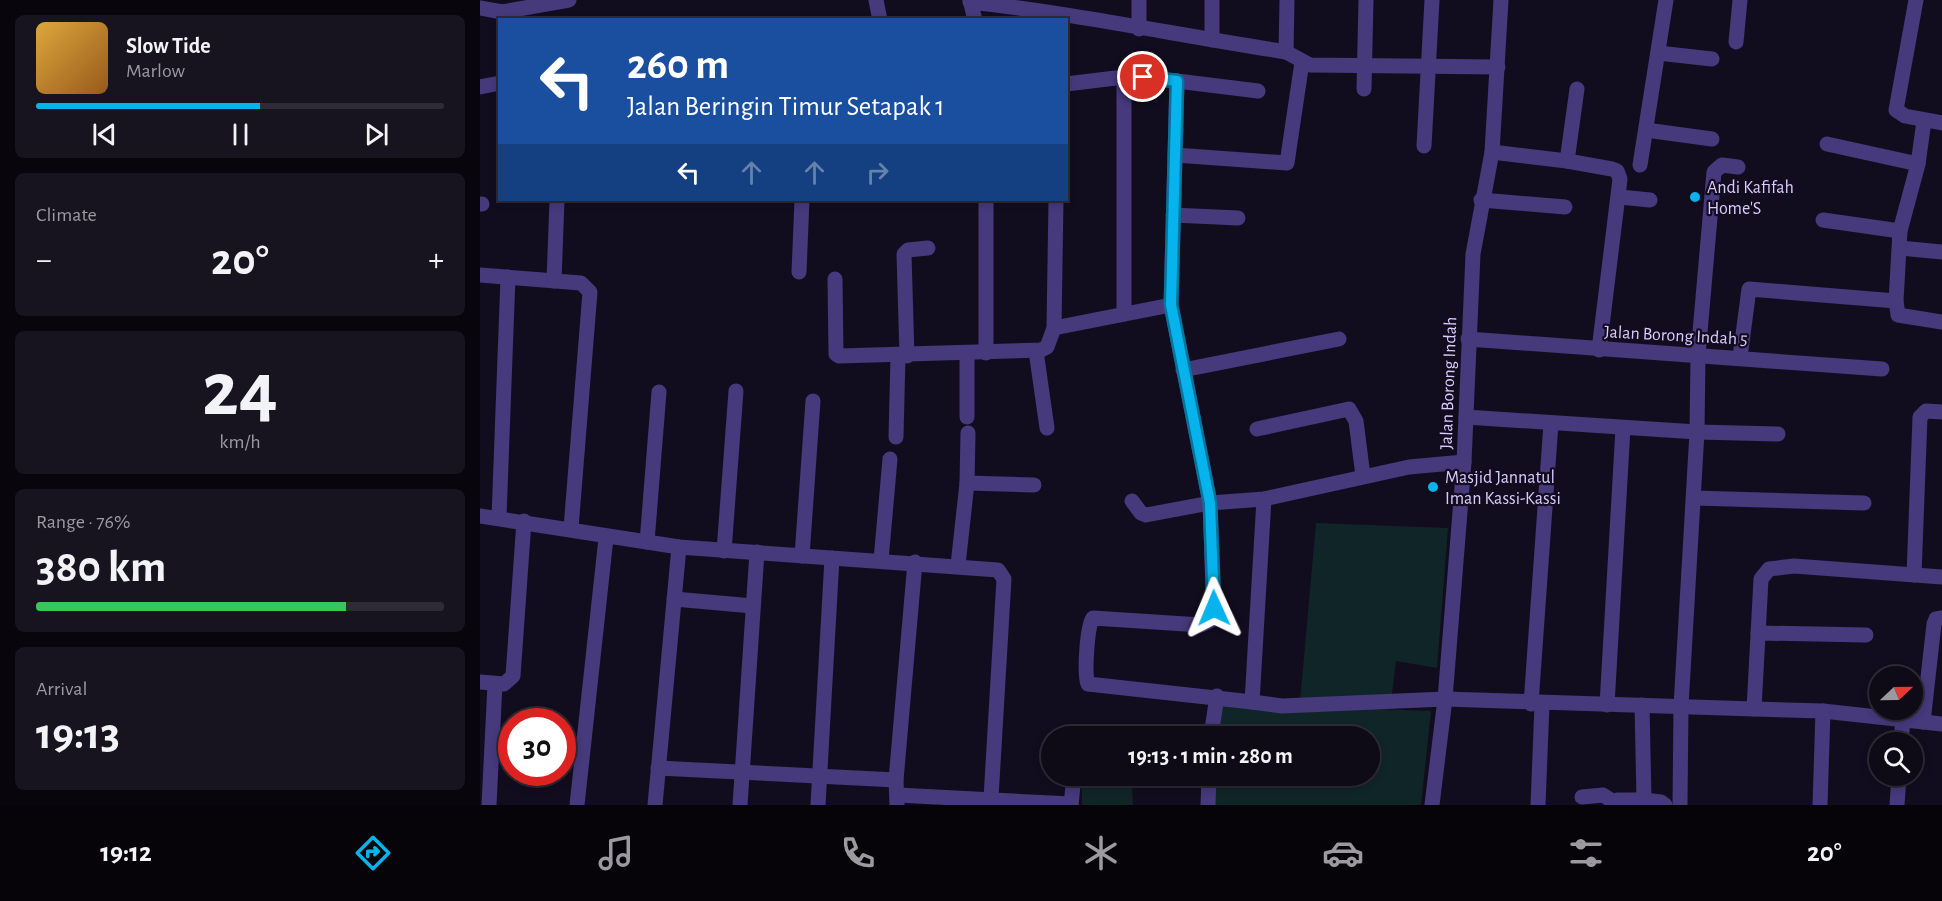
<!DOCTYPE html>
<html lang="en">
<head>
<meta charset="utf-8">
<style>
	body { margin:0; font-family:"Alegreya Sans",sans-serif; background:#17131f; color:#f1f3f6; height:100vh; display:flex; flex-direction:column; font-size:22px; white-space:nowrap }
	* { box-sizing:border-box; margin:0 }
	p { font-size:20px; color:#9b9aa1 }
	.icon { flex:none; width:33px; height:33px; fill:none; stroke:currentColor; stroke-width:2; stroke-linecap:round; stroke-linejoin:round }
	.map { position:relative; flex:1; overflow:hidden }
	.panel { display:flex; flex-direction:column; gap:15px; padding:15px; background:#08060c; width:480px }
	.panel>* { flex:none }
	.guide { position:absolute; left:18px; top:18px; width:570px; height:183px; border-radius:0px; box-shadow:0 3px 9px #0003,0 0 0 2px #2e2b35; background:#1a4fa0; color:#fff; overflow:hidden }
	.needle { width:39px; rotate:68deg }
	.controls { position:absolute; left:1389px; top:666px; display:grid; gap:12px }
	.controls a { display:grid; place-items:center; width:54px; height:54px; border-radius:50%; background:#0e0a16; box-shadow:0 3px 9px #0003,0 0 0 2px #2e2b35; font-size:30px }
	.speed { position:absolute; left:18px; top:708px; display:flex; gap:12px; font-size:30px; font-weight:700; text-align:center }
	.speed>* { display:grid; place-content:center; width:78px; height:78px; border-radius:50%; background:#0e0a16; box-shadow:0 3px 9px #0003,0 0 0 2px #2e2b35; line-height:1 }
	.speed .limit { border:9px solid #d22; background:#fff; color:#111 }
	.pin { position:absolute; display:grid; place-items:center; width:51px; height:51px; color:#fff; margin:-26px; border:3px solid #fff; border-radius:50%; box-shadow:0 2px 6px #0007 }
	.me { position:absolute; width:66px; margin:-33px; rotate:359deg; stroke-linejoin:round; filter:drop-shadow(0 0 4px #0008) }
	.turn { display:flex; align-items:center; gap:21px; height:126px; padding:0 30px; font-size:27px }
	.turn .icon { width:78px; height:78px; stroke-width:2.5 }
	.turn b { display:block; font-size:42px; line-height:51px }
	.lanes { display:flex; align-items:center; height:57px; padding:0 30px; background:#0003; justify-content:center; gap:30px; direction:ltr }
	.lanes .off { opacity:.35 }
	.big { font-size:45px; font-weight:700; line-height:1.1 }
	.panel .card { flex:1; display:flex; flex-direction:column; justify-content:center; gap:9px; min-width:0; padding:0 21px; border-radius:9px; background:#17131f }
	.panel .dial { align-items:center; gap:0 }
	.dial b { font-size:78px; line-height:1 }
	.song { display:flex; align-items:center; gap:18px }
	.cover { width:72px; height:72px; border-radius:9px; background:linear-gradient(135deg,hsl(40 70% 55%),hsl(30 70% 35%)) }
	.played { height:6px; border-radius:3px; background:linear-gradient(90deg,#07b3ed 55%,#2e2b35 55%) }
	.keys { display:flex; justify-content:space-around; direction:ltr }
	.heat { display:flex; justify-content:space-between; align-items:center; font-size:33px; direction:ltr }
	.charge { height:9px; border-radius:4px; background:linear-gradient(90deg,#34c759 76%,#2e2b35 0) }
	.trip { position:absolute; left:561px; top:726px; width:339px; height:60px; border-radius:30px; background:#0e0a16; box-shadow:0 3px 9px #0003,0 0 0 2px #2e2b35; font-weight:700; line-height:60px; text-align:center }
	.menu { display:flex; height:96px; justify-content:space-around; align-items:center; background:#060409; color:#9b9aa1 }
	.menu .icon { width:42px; height:42px }
	.menu .current { color:#07b3ed }
	.menu b { font-size:27px; color:#f1f3f6 }
	main { display:flex; flex:1; min-height:0 }
	.map>svg:first-child { display:block }
	.green { fill:#102528 }
	.lines { fill:none; stroke-linecap:round; stroke-linejoin:round }
	.minor { stroke:#46397c; stroke-width:15 }
	.route-casing { stroke:#05749a; stroke-width:15 }
	.route { stroke:#07b3ed; stroke-width:10 }
	.poi-dot { fill:#07b3ed; stroke:#120d1e; stroke-width:2 }
	.labels { text-anchor:middle; stroke-width:4.5; stroke-linejoin:round; paint-order:stroke }
	.poi-label { font-size:18px; fill:#d9cbfd; stroke:#120d1e; text-anchor:start }
	.street-label { font-size:18px; fill:#d9cbfd; stroke:#120d1e }
</style>
</head>
<body>
<main>
<section class="panel">
<div class="card">
<div class="song"><i class="cover"></i><div><b>Slow Tide</b><p>Marlow</p></div></div>
<div class="played"></div>
<div class="keys"><svg class="icon" aria-label="previous" viewBox="0 0 24 24"><path d="M18 5L8 12l10 7zM5 5v14"/></svg><svg class="icon" aria-label="pause" viewBox="0 0 24 24"><path d="M8 5v14M16 5v14"/></svg><svg class="icon" aria-label="next" viewBox="0 0 24 24"><path d="M6 5l10 7-10 7zM19 5v14"/></svg></div>
</div>
<div class="card"><p>Climate</p>
<div class="heat"><a>−</a><b class="big">20°</b><a>+</a></div>
</div>
<div class="card dial"><b>24</b><p>km/h</p></div>
<div class="card"><p>Range · 76%</p><b class="big">380 km</b><div class="charge"></div></div>
<div class="card"><p>Arrival</p><b class="big">19:13</b></div>
</section>
<div class="map">
<svg width="1462" height="805" viewBox="0 0 1462 805">
	<rect width="100%" height="100%" fill="#120d1e"/>
	<!-- green -->
	<g class="green">
		<path d="M836,523L968,528L957,668L916,661L911,701L820,702Z"/>
		<path d="M742,704L951,711L941,805H727L731,776H890V736H737Z"/>
		<path d="M642,724L702,729L701,736H642Z"/>
		<path d="M602,776H651L653,805H602Z"/>
	</g>
	<g class="lines">
		<!-- minor -->
		<g class="minor">
			<path d="M396,0L400,20"/>
			<path d="M490,0L495,20"/>
			<path d="M1436,0L1416,110L1425,116L1462,123"/>
			<path d="M490,2C592,13 692,34 794,50L806,52L830,65L1018,67"/>
			<path d="M0,8L22,12L89,0"/>
			<path d="M659,29V0"/>
			<path d="M732,40V0"/>
			<path d="M1256,42L1260,0"/>
			<path d="M806,52L807,0"/>
			<path d="M1178,53L1232,59"/>
			<path d="M644,77V314"/>
			<path d="M586,84L644,77L697,81"/>
			<path d="M0,87L20,83"/>
			<path d="M884,89L886,0"/>
			<path d="M778,91L697,81L691,305L730,503L734,619L721,625L613,618C607,626 604,674 608,684L772,702L784,499"/>
			<path d="M1166,130L1232,139"/>
			<path d="M1347,144L1438,164"/>
			<path d="M944,146L952,0"/>
			<path d="M1012,152L1087,161L1097,89"/>
			<path d="M695,155L807,163L822,62"/>
			<path d="M1087,161L1132,169L1137,171L1140,179L1119,350"/>
			<path d="M1160,165L1186,0"/>
			<path d="M1140,197L1170,200"/>
			<path d="M506,200V353"/>
			<path d="M1001,200L1085,207"/>
			<path d="M0,204H2"/>
			<path d="M693,215L758,218"/>
			<path d="M1343,220L1420,231"/>
			<path d="M1420,248L1462,252"/>
			<path d="M319,272L322,200"/>
			<path d="M0,275L101,283L110,292L91,528"/>
			<path d="M355,279L356,354L359,356L561,350L567,347L574,328L576,200"/>
			<path d="M74,281L77,200"/>
			<path d="M1416,301L1418,315L1462,322"/>
			<path d="M574,328L691,305"/>
			<path d="M988,339L1402,369"/>
			<path d="M556,351L567,428"/>
			<path d="M487,353V417"/>
			<path d="M427,356L424,254L428,250L448,248"/>
			<path d="M1260,357L1269,289L1416,301L1420,231L1438,164L1444,121"/>
			<path d="M703,370L859,339"/>
			<path d="M986,417L1217,432L1298,434"/>
			<path d="M777,429L869,409L876,421L883,476"/>
			<path d="M416,437L418,356"/>
			<path d="M487,483L554,485"/>
			<path d="M1214,498L1384,503"/>
			<path d="M652,501L661,513L666,515L730,503L784,499L929,467L984,462"/>
			<path d="M0,516L199,547L518,570L524,579L511,798"/>
			<path d="M19,517L28,277"/>
			<path d="M167,542L179,392"/>
			<path d="M244,551L256,391"/>
			<path d="M322,556L333,401"/>
			<path d="M401,560L410,459"/>
			<path d="M478,565L487,483L488,433"/>
			<path d="M1434,575L1440,417L1446,411L1462,412"/>
			<path d="M194,599L273,606"/>
			<path d="M1278,633L1386,635"/>
			<path d="M0,682L24,684L33,676L44,521"/>
			<path d="M772,702L802,706L965,699L1274,709L1281,579L1289,569L1314,566L1462,577"/>
			<path d="M1051,704L1071,423"/>
			<path d="M1127,705L1143,428"/>
			<path d="M1274,709L1343,711L1462,724"/>
			<path d="M1443,722L1454,624L1456,619L1462,618"/>
			<path d="M731,736L737,696"/>
			<path d="M1421,742L1423,719"/>
			<path d="M178,768L416,780"/>
			<path d="M418,795L591,804"/>
			<path d="M1102,797L1123,795L1134,802"/>
			<path d="M1164,800L1181,802L1185,805"/>
			<path d="M9,805L15,684"/>
			<path d="M97,805L126,538"/>
			<path d="M175,805L199,547"/>
			<path d="M260,805L277,552"/>
			<path d="M338,805L352,558"/>
			<path d="M417,805L416,780L435,562"/>
			<path d="M591,805L594,776"/>
			<path d="M728,805L729,776"/>
			<path d="M952,805L965,699L984,462L993,254L1012,152L1021,0"/>
			<path d="M1058,805L1062,704"/>
			<path d="M1133,805L1137,800H1164L1162,705"/>
			<path d="M1200,805L1201,706L1217,432L1218,355L1234,172L1242,165L1258,167"/>
			<path d="M1340,805L1343,711"/>
			<path d="M1417,805L1419,776"/>
		</g>
	</g>
	<g class="lines">
		<!-- route casing -->
		<g class="route-casing">
			<path id="route" d="M663,77L697,81L691,305L730,503L734,608"/>
		</g>
		<!-- route -->
		<use href="#route" class="route"/>
	</g>
	<!-- markers -->
	<g class="poi-dot">
		<circle cx="1215" cy="197" r="6"/>
		<circle cx="953" cy="487" r="6"/>
	</g>
	<g class="labels">
		<!-- poi labels -->
		<g class="poi-label">
			<text x="1227" y="193">Andi Kafifah<tspan x="1227" dy="21">Home'S</tspan></text>
			<text x="965" y="483">Masjid Jannatul<tspan x="965" dy="21">Iman Kassi-Kassi</tspan></text>
		</g>
		<!-- street labels -->
		<g class="street-label">
			<text transform="translate(1196 335) rotate(3)" y="6">Jalan Borong Indah 5</text>
			<text transform="translate(968 383) rotate(-88)" y="6">Jalan Borong Indah</text>
		</g>
	</g>
</svg>
<div class="controls">
<a><svg class="needle" viewBox="-14 -14 28 28"><path d="M0-13l5 13h-10z" fill="#e53935"/><path d="M0 13l5-13h-10z" fill="#9b9aa1"/></svg></a>
<a><svg class="icon" aria-label="search" viewBox="0 0 24 24"><circle cx="10" cy="10" r="6"/><path d="M15 15l6 6"/></svg></a>
</div>
<div class="speed"><div class="limit">30</div></div>
<div class="pin" style="left:663px;top:77px;background:#d93025"><svg class="icon" aria-label="arrive" viewBox="0 0 24 24"><path d="M6 21V4h12l-3 4 3 4H6"/></svg></div>
<svg class="me" style="left:734px;top:608px" viewBox="-20 -20 40 40"><path d="M0-17L14 15 0 8-14 15z" fill="#07b3ed" stroke="#fff" stroke-width="4"/></svg>
<div class="trip">19:13 · 1 min · 280 m</div>
<div class="guide">
<div class="turn"><svg class="icon" aria-label="left" viewBox="0 0 24 24"><path d="M17 20v-9H6M10 6l-5 5 5 5"/></svg><div><b>260 m</b>Jalan Beringin Timur Setapak 1</div></div>
<div class="lanes"><svg class="icon" aria-label="left" viewBox="0 0 24 24"><path d="M17 20v-9H6M10 6l-5 5 5 5"/></svg><svg class="icon off" aria-label="ahead" viewBox="0 0 24 24"><path d="M12 20V5M6 11l6-6 6 6"/></svg><svg class="icon off" aria-label="ahead" viewBox="0 0 24 24"><path d="M12 20V5M6 11l6-6 6 6"/></svg><svg class="icon off" aria-label="right" viewBox="0 0 24 24"><path d="M7 20v-9h11M14 6l5 5-5 5"/></svg></div>
</div>
</div>
</main>
<nav class="menu">
<b>19:12</b>
<svg class="icon current" aria-label="directions" viewBox="0 0 24 24"><path d="M12 3l9 9-9 9-9-9zM9 14v-3h6M13 9l2 2-2 2"/></svg>
<svg class="icon" aria-label="music" viewBox="0 0 24 24"><path d="M9 18V5l10-2v13"/><circle cx="6" cy="18" r="3"/><circle cx="16" cy="16" r="3"/></svg>
<svg class="icon" aria-label="phone" viewBox="0 0 24 24"><path d="M5 4h4l2 5-3 2q2 4 5 5l2-3 5 2v4C11 20 4 13 5 4z"/></svg>
<svg class="icon" aria-label="climate" viewBox="0 0 24 24"><path d="M12 3v18M4 7l16 10M4 17L20 7"/></svg>
<svg class="icon" aria-label="car" viewBox="0 0 24 24"><path d="M5 17H2v-5l4-1 3-4h7l3 4 3 1v5h-3M9 17h6M6 11h13"/><circle cx="7" cy="17" r="2"/><circle cx="17" cy="17" r="2"/></svg>
<svg class="icon" aria-label="filters" viewBox="0 0 24 24"><path d="M4 7h16M4 17h16"/><circle cx="9" cy="7" r="2"/><circle cx="15" cy="17" r="2"/></svg>
<b>20°</b>
</nav>
</body>
</html>
